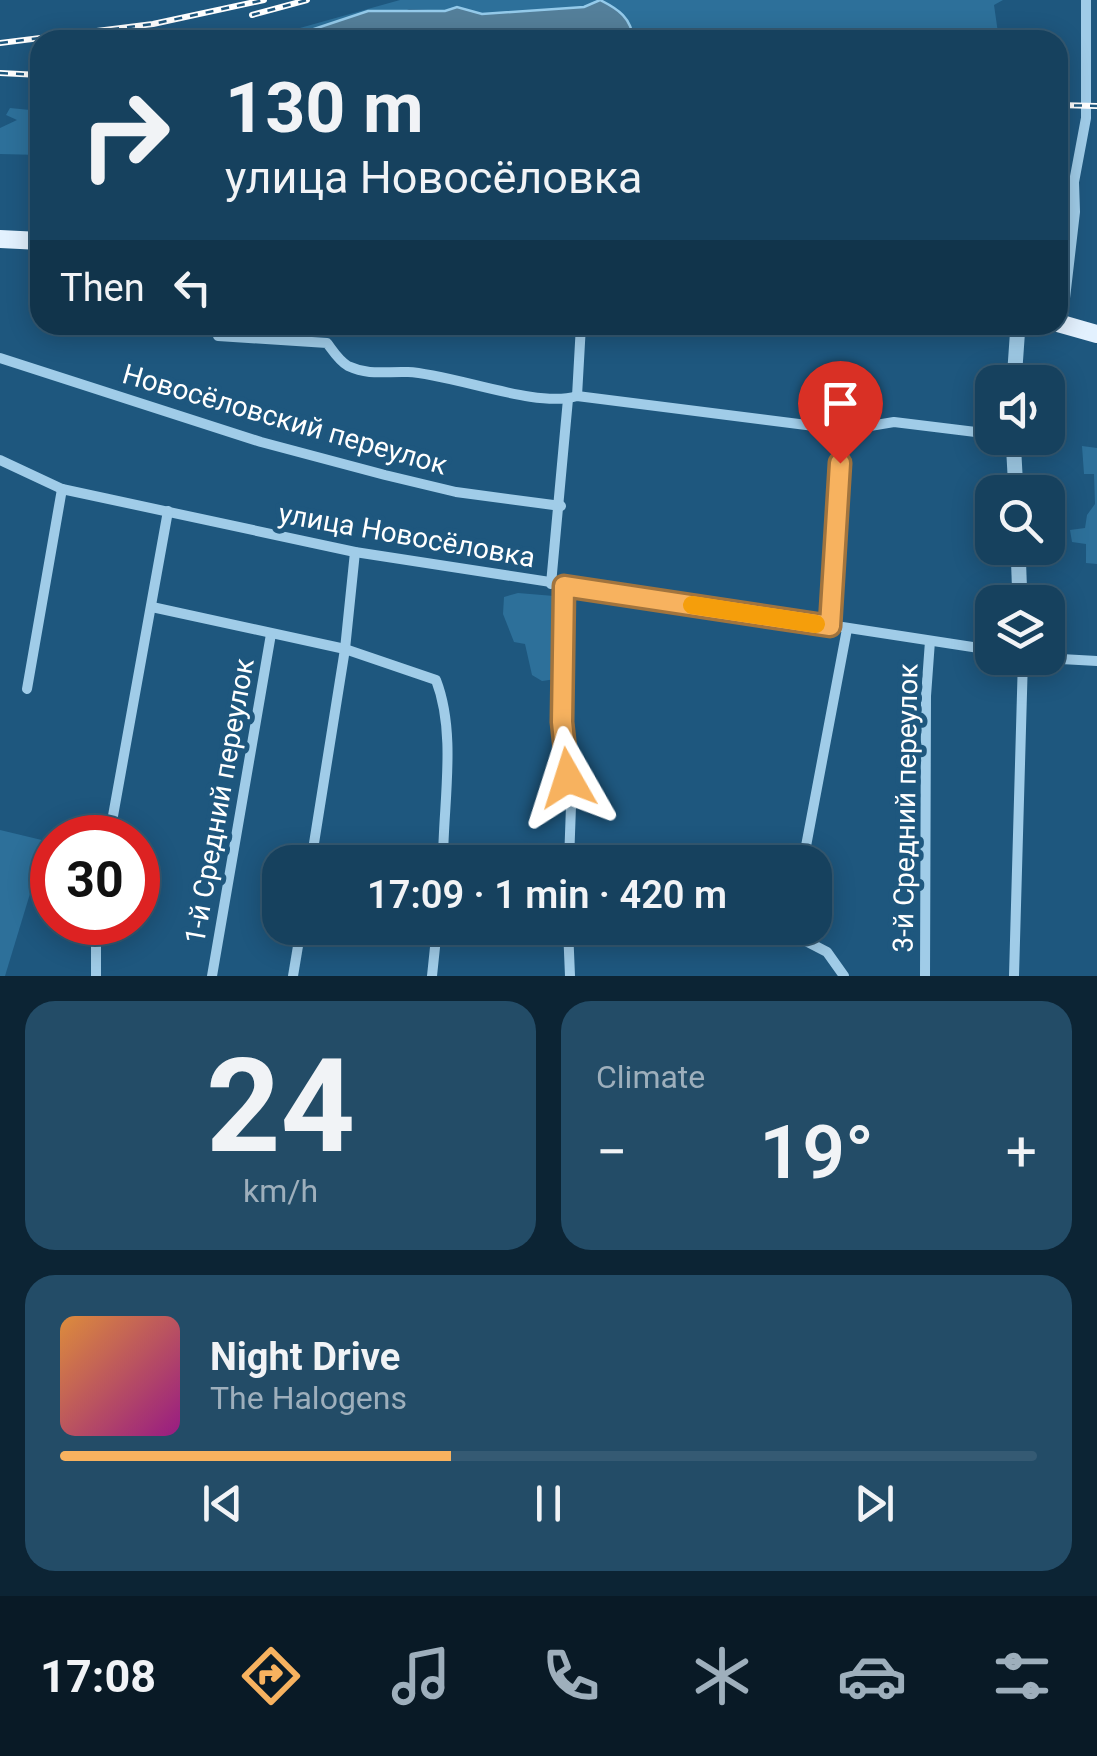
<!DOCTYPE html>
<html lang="en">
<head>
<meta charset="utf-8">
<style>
	body { margin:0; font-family:Roboto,sans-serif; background:#234c67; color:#f1f3f6; height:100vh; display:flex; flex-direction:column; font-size:38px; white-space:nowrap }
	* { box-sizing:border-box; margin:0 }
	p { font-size:32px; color:#9eafbc }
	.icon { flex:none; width:55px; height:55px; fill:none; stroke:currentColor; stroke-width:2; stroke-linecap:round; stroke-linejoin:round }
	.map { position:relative; height:976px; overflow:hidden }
	.panel { display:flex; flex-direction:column; gap:25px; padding:25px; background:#0c2434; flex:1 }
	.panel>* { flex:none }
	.guide { position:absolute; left:30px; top:30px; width:1038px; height:305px; border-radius:30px; box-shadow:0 5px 25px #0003,0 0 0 2px #355a73; background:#16415e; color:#f1f3f6; overflow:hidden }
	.buttons { position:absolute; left:975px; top:365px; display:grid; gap:20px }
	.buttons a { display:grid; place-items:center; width:90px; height:90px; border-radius:20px; background:#16415e; box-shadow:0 5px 25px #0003,0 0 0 2px #355a73; font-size:50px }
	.speed { position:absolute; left:30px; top:815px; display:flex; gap:20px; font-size:50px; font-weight:700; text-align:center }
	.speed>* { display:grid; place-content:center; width:130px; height:130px; border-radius:50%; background:#16415e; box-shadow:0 5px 25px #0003,0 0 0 2px #355a73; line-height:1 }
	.speed .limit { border:15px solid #d22; background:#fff; color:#111 }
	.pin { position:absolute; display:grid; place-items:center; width:85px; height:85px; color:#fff; margin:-102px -42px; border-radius:50% 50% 50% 0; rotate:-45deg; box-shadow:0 0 10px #0007 }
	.pin .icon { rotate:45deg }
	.me { position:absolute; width:110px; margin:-55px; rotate:354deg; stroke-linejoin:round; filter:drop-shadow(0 0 8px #0008) }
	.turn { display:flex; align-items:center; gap:35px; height:210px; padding:0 30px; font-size:45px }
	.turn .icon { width:130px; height:130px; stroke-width:2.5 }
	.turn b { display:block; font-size:70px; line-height:85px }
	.then { display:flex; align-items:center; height:95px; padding:0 30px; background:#0003; gap:20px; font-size:38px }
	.big { font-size:75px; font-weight:600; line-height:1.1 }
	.panel .widget { flex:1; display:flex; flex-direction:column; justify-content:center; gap:15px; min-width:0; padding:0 35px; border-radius:30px; background:#234c67 }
	.panel .dial { align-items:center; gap:0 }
	.dial b { font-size:130px; line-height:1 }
	.song { display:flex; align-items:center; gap:30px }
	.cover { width:120px; height:120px; border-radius:15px; background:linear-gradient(135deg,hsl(30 70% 55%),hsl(310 70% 35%)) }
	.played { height:10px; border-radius:5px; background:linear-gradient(90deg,#f7b25f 40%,#355a73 40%) }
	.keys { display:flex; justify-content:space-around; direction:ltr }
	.heat { display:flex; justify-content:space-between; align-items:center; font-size:55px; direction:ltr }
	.panel .tiles { flex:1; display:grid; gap:25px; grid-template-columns:1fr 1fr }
	.widget:last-child { grid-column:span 2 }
	.trip { position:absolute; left:262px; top:845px; width:570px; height:100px; border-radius:30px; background:#16415e; box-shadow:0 5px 25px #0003,0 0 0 2px #355a73; font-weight:600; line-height:100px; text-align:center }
	.tabs { display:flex; height:160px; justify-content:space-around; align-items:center; background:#091a26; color:#9eafbc }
	.tabs .icon { width:70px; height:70px }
	.tabs .on { color:#f7b25f }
	.tabs b { font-size:45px; color:#f1f3f6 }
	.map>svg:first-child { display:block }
	.green { fill:#2d709a }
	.water { fill:#547f9a; stroke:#94caea; stroke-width:2.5 }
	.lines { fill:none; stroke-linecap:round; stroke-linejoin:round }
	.minor { stroke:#a0cce8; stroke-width:10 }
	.tertiary { stroke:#a0cce8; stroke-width:15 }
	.primary { stroke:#e3f1fe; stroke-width:18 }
	.rail-casing { stroke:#fff; stroke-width:6 }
	.rail { stroke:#1e577e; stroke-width:2.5; stroke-dasharray:8; stroke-linecap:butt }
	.route-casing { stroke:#a1743e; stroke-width:25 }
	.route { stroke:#f7b25f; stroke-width:18 }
	.slow { stroke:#f59e0b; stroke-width:18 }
	.labels { text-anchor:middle; stroke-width:10; stroke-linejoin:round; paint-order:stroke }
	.street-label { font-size:28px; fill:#fff; stroke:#1e577e }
</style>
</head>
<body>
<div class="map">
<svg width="1097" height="976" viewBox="0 0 1097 976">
	<rect width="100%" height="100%" fill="#1e577e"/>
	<!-- green -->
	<g class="green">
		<path d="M400,0H598L585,7L482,14L457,7L445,11L409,9L350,38L473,40H257Z"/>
		<path d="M600,0H1003L994,5L999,40H633C632,18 618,9 600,0Z"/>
		<path d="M10,108L40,111V155L0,154V128L17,120L6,115Z"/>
		<path d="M1082,446L1097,448V564L1086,563V544L1072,542L1070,530L1085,528L1087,515L1095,504L1094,474H1084Z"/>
		<path d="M518,593L554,596C557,618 558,632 554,654C552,662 557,670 556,679L542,681L532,675L525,644L514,642L503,614L504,597Z"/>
		<path d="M0,830L46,841L5,976H0Z"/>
	</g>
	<!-- water -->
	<path class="water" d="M600,0C618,9 632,18 633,40L350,38L323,36L314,29L368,11H445L457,7L482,14L584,7Z"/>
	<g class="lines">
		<!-- minor -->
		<g class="minor">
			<path d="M1062,324L1075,212L1074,182L1086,118V0"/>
			<path d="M218,336L327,343C333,351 339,361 348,366C370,376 386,371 408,372C453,374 537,409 577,396L846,430L894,422L992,434"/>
			<path d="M0,358L261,442L385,475L456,492L561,506"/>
			<path d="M577,396L581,325"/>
			<path d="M0,460L62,489L355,552L992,650"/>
			<path d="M551,584L568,399"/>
			<path d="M564,586L563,722L571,806L569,862"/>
			<path d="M152,607L345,649L436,680C457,734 443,804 443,862"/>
			<path d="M830,626L840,463L846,430"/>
			<path d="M1043,658L1097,661"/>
			<path d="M27,689L62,489"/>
			<path d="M109,838L168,511"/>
			<path d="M311,862L345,649L355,552"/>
			<path d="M803,862L847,629"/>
			<path d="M568,928L570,976"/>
			<path d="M795,928L798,937L827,952L844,976"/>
			<path d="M96,976V922"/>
			<path d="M212,976L271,634"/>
			<path d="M293,976L301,928"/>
			<path d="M432,976L437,928"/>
			<path d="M925,976L926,696L930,641"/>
			<path d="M1014,976L1023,658"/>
		</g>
		<!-- tertiary -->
		<g class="tertiary">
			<path d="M1014,382L1018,325"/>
			<path d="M1013,438L1016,492"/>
			<path d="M1018,548L1020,602"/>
		</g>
		<!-- primary -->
		<g class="primary">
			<path d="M0,239L40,241"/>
			<path d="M1058,323L1097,334"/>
		</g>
		<!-- rail casing -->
		<g class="rail-casing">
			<g id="rail">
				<path d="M252,15L307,0"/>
				<path d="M0,43L153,24L264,0"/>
				<path d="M0,73L40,75"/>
				<path d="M1058,105L1097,106"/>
			</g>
		</g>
		<!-- rail -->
		<use href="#rail" class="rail"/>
	</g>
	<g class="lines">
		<!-- route casing -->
		<g class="route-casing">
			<path id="route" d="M568,778L562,722L564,586L830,626L840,463"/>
		</g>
		<!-- route -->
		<use href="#route" class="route"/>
		<!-- slow -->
		<path class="slow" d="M692,605L816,624"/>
	</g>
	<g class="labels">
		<!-- street labels -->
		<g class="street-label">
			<text transform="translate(285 419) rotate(16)" y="10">Новосёловский переулок</text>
			<text transform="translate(407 535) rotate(10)" y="10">улица Новосёловка</text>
			<text transform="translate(219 801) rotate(-80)" y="10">1-й Средний переулок</text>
			<text transform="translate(905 808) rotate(-89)" y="10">3-й Средний переулок</text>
		</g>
	</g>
</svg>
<div class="buttons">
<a><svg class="icon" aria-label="sound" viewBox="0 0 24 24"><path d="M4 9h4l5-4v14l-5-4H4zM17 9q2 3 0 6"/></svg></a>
<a><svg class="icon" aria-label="search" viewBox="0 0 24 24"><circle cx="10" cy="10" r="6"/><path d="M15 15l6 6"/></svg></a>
<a><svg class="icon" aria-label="layers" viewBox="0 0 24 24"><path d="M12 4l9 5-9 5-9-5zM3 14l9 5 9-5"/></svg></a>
</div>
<div class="speed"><div class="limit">30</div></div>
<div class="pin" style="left:840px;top:463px;background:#d93025"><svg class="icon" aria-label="arrive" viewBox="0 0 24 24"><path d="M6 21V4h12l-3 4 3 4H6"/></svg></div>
<svg class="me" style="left:568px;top:778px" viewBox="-20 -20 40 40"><path d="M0-17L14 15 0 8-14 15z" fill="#f7b25f" stroke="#fff" stroke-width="4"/></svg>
<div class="trip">17:09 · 1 min · 420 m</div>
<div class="guide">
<div class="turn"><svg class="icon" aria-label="right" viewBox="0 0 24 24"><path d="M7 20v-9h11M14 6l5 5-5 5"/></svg><div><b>130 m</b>улица Новосёловка</div></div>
<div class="then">Then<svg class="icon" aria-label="left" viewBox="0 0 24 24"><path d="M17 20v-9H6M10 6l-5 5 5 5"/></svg></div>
</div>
</div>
<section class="panel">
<div class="tiles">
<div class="widget dial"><b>24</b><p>km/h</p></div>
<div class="widget"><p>Climate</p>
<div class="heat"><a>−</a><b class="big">19°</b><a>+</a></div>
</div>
<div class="widget">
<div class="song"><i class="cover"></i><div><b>Night Drive</b><p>The Halogens</p></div></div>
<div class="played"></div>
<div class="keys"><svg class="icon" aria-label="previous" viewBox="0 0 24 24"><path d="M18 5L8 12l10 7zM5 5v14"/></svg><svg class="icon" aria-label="pause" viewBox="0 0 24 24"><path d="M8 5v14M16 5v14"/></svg><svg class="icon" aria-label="next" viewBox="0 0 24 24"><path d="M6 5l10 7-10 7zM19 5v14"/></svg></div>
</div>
</div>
</section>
<nav class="tabs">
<b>17:08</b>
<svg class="icon on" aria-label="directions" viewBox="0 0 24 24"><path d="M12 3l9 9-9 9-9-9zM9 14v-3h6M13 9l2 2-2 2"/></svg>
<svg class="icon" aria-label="music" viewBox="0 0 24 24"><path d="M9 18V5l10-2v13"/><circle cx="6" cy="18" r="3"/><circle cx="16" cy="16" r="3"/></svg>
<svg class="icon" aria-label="phone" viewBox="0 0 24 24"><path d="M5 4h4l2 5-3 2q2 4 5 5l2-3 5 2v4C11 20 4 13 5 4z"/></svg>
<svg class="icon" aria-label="climate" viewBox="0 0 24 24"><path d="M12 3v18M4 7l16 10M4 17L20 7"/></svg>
<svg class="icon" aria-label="car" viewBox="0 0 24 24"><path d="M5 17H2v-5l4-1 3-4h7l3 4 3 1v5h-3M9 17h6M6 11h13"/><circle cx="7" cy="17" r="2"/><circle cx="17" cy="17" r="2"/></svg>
<svg class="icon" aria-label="filters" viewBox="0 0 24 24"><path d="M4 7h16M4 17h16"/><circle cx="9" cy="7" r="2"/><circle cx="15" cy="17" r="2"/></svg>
</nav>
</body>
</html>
